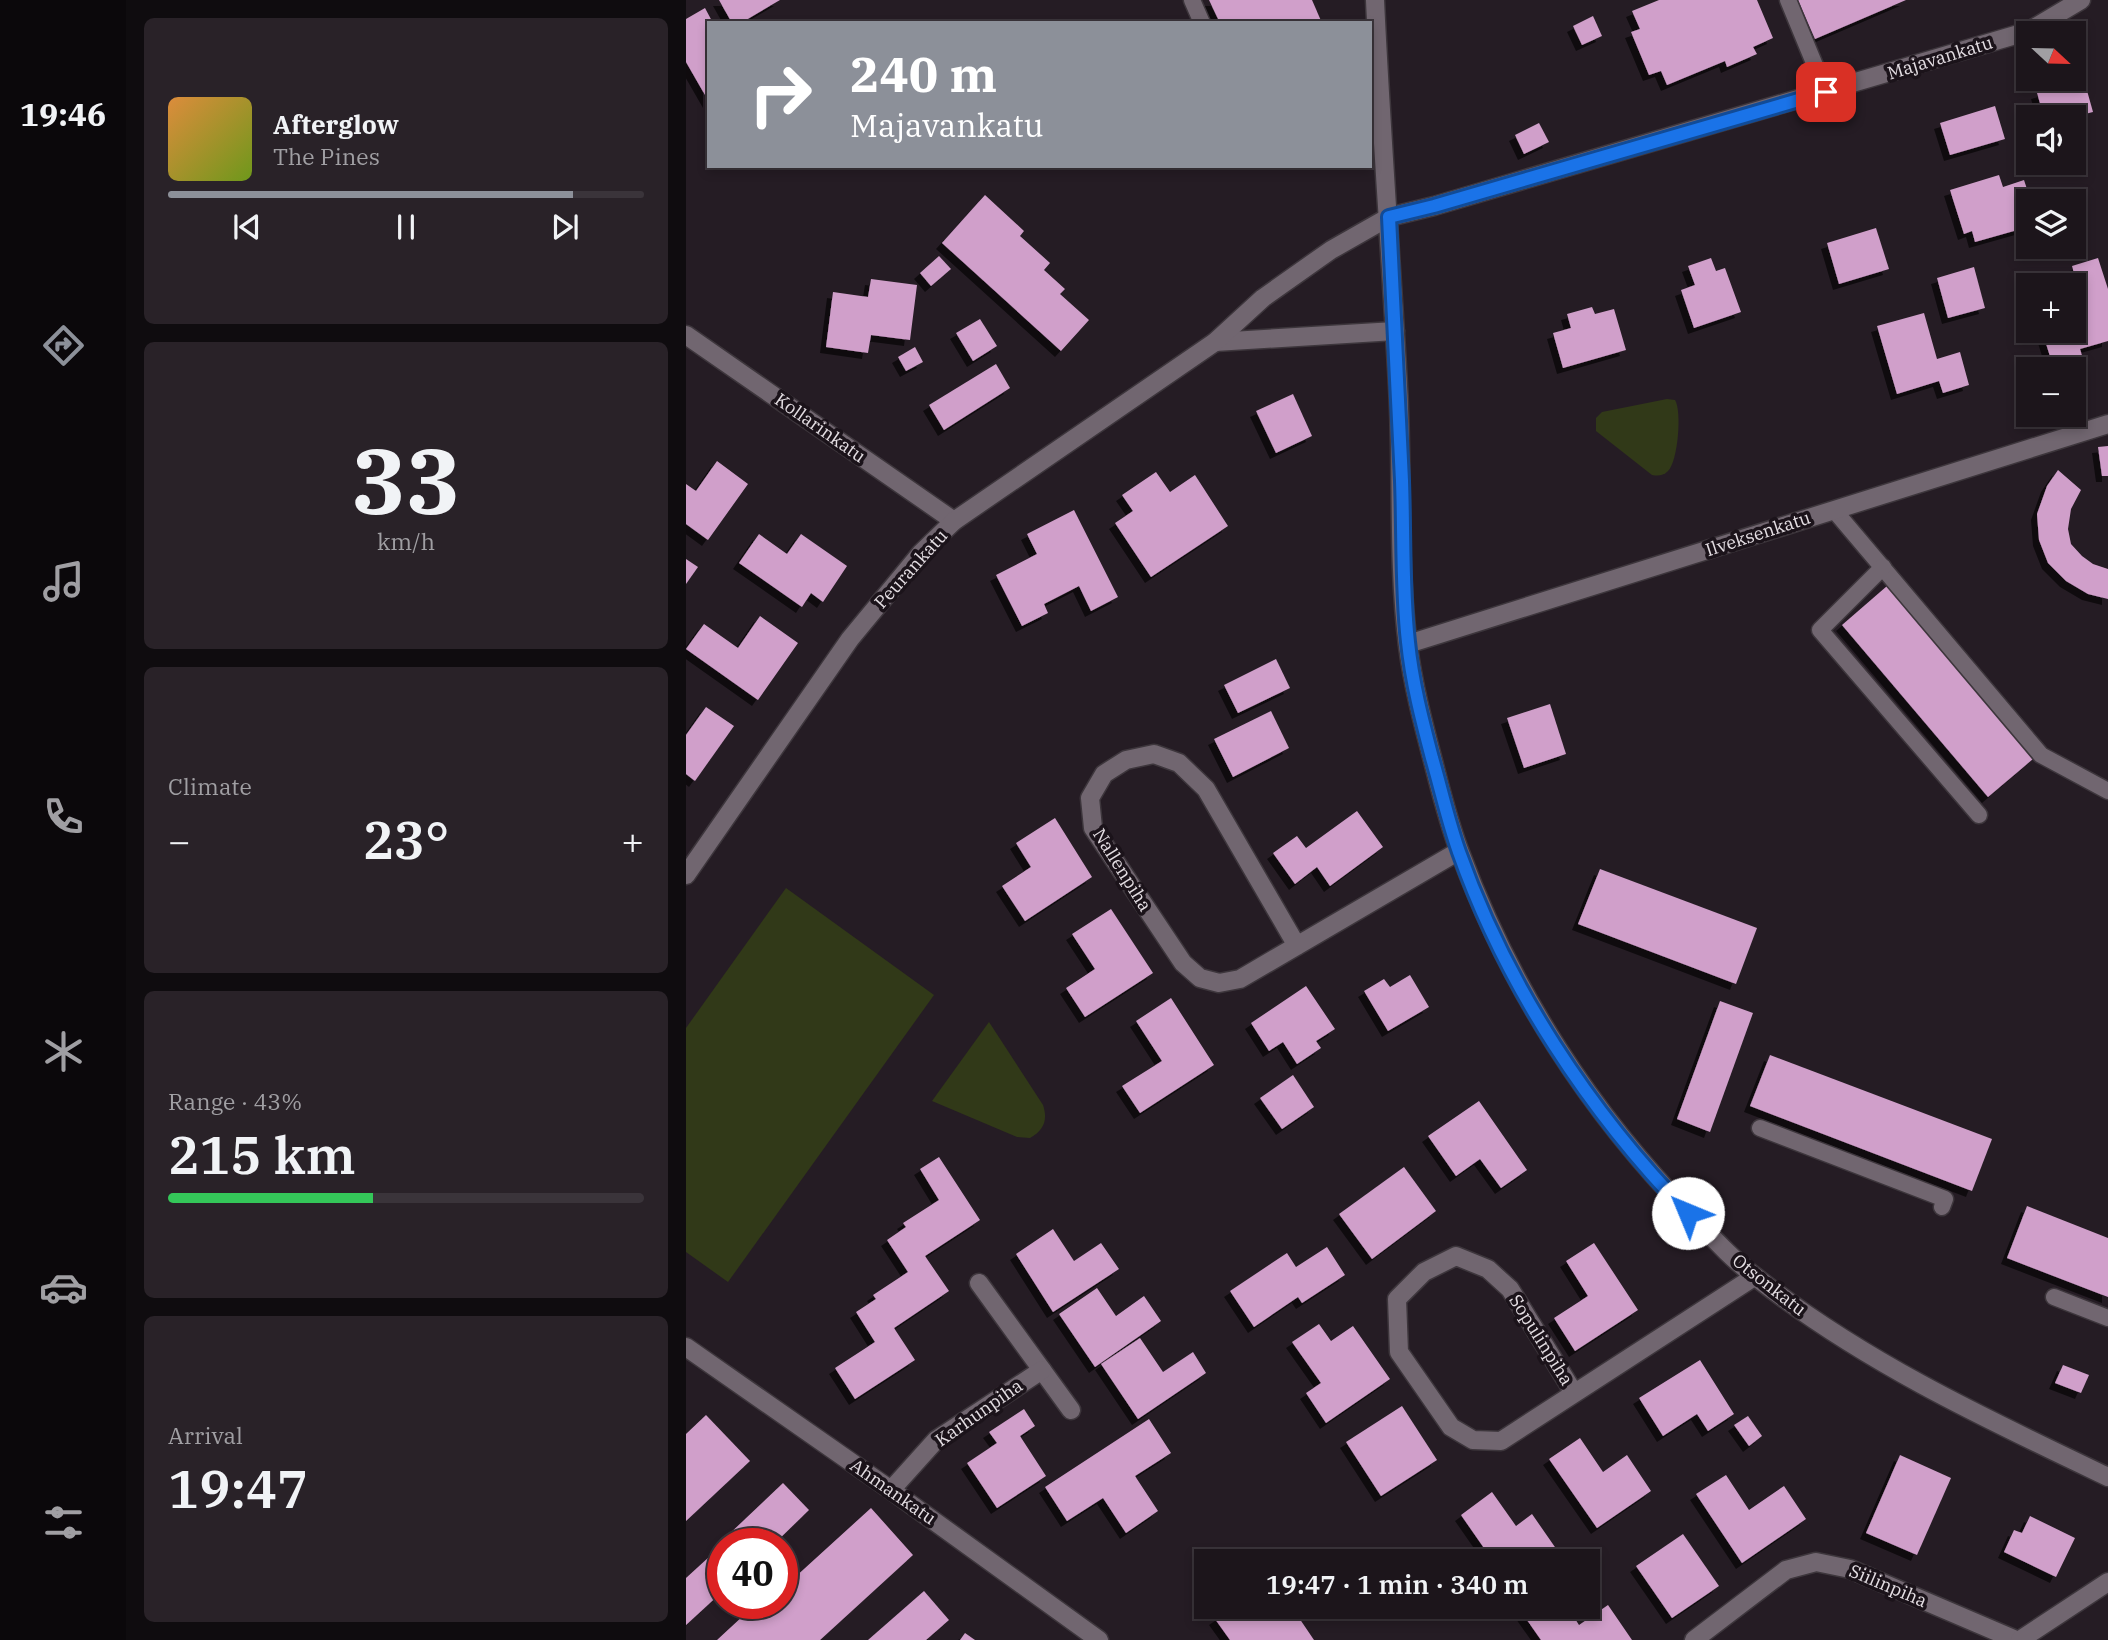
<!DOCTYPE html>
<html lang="en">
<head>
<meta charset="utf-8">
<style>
	body { margin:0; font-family:"IBM Plex Serif",serif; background:#292228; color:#f1f3f6; height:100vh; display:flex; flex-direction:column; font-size:26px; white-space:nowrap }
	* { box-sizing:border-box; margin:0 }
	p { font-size:23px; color:#a09fa3 }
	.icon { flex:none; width:38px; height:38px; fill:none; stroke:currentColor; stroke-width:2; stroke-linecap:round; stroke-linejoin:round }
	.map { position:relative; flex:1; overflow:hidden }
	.side { display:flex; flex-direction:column; gap:18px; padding:18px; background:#0f0c0f; width:560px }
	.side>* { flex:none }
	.guide { position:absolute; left:21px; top:21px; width:665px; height:147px; border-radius:0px; box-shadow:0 4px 10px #0003,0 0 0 2px #3a343a; background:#8c9099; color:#fff; overflow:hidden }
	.needle { width:46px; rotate:112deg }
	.buttons { position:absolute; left:1330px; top:21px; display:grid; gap:14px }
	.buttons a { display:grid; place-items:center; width:70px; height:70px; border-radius:0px; background:#1c151b; box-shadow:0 4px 10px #0003,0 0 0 2px #3a343a; font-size:35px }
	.speed { position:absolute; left:21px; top:1528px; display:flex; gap:14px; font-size:35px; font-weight:700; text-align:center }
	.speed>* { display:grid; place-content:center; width:91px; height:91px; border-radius:50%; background:#1c151b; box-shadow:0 4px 10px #0003,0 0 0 2px #3a343a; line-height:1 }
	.speed .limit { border:10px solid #d22; background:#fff; color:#111 }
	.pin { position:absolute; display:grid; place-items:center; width:60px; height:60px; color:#fff; margin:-30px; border-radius:14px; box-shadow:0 4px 10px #0006 }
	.me { position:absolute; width:77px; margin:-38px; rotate:315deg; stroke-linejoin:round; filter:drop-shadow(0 0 5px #0008) }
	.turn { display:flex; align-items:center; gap:24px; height:147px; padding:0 28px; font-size:32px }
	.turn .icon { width:91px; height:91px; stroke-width:2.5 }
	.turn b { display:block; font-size:49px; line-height:60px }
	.big { font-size:52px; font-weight:600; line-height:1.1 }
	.side .tile { flex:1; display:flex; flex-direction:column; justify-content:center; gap:10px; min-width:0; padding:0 24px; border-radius:10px; background:#292228 }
	.side .dial { align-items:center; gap:0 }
	.dial b { font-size:91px; line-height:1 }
	.song { display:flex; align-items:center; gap:21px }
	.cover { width:84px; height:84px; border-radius:10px; background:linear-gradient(135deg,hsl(30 70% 55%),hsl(80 70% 35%)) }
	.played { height:7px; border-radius:4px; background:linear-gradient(90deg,#8c9099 85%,#3a343a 85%) }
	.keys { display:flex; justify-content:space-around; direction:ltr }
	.heat { display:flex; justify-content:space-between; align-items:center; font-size:38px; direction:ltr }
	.charge { height:10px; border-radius:5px; background:linear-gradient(90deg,#34c759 43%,#3a343a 0) }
	.trip { position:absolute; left:508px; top:1549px; width:406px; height:70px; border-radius:0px; background:#1c151b; box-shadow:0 4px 10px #0003,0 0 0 2px #3a343a; font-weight:600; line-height:70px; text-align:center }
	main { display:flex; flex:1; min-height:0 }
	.menu { display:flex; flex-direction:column; width:126px; justify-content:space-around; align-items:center; background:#0b080b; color:#a09fa3 }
	.menu .icon { width:49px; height:49px }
	.menu .active { color:#8c9099 }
	.menu b { font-size:32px; color:#f1f3f6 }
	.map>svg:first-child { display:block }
	.green { fill:#313918 }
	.building { fill:#d09fca; filter:url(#shadow) }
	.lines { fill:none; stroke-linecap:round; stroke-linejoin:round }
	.lane-casing { stroke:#3d363c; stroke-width:19 }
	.street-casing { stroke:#3d363c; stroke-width:21 }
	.secondary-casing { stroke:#3d363c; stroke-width:21 }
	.lane { stroke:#716670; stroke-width:16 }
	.street { stroke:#716670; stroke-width:18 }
	.secondary { stroke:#716670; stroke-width:18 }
	.route-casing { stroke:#114b97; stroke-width:18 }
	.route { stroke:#1a73e8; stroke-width:12 }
	.labels { text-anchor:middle; stroke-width:7; stroke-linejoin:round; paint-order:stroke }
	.street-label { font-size:18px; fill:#e4dee3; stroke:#1b131a }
</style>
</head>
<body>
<main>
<nav class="menu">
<b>19:46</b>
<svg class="icon active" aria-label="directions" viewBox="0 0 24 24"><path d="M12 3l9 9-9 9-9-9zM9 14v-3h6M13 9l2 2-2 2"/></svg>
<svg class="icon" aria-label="music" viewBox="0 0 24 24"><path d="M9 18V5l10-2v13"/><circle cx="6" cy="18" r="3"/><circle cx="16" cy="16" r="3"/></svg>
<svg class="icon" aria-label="phone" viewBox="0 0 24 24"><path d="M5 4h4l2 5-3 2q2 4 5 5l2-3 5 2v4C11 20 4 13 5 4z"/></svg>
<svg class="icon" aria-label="climate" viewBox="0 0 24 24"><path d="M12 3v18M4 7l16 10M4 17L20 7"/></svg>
<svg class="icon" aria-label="car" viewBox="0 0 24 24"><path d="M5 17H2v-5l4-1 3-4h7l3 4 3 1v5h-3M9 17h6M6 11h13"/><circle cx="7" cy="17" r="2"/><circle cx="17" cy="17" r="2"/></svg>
<svg class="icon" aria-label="filters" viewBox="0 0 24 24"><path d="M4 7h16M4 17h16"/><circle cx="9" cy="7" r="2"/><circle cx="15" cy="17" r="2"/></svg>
</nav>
<section class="side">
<div class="tile">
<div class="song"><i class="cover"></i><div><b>Afterglow</b><p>The Pines</p></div></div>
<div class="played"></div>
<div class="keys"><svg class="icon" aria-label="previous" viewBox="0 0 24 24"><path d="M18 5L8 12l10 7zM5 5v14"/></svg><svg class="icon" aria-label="pause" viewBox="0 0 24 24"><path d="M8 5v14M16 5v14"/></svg><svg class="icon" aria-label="next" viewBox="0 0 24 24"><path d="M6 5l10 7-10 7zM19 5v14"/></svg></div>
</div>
<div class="tile dial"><b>33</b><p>km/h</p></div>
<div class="tile"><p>Climate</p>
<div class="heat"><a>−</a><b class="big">23°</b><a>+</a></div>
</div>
<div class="tile"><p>Range · 43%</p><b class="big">215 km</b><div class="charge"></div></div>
<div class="tile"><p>Arrival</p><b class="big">19:47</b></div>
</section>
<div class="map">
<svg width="1422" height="1640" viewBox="0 0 1422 1640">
	<defs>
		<filter id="shadow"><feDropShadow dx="-6" dy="6" stdDeviation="0" flood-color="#0009"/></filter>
	</defs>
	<rect width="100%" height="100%" fill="#251c24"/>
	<!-- green -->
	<g class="green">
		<path d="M981,399L989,400C996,411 992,461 982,471C977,476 972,476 966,475L910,431V418L916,412Z"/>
		<path d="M100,888L248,995L42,1282L0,1252V1028Z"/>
		<path d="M303,1022L357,1105C362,1120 358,1130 344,1138L331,1137L246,1101Z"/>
	</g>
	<!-- building -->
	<g class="building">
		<path d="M33,0H94L55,23H46Z"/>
		<path d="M523,0H626L636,23H534Z"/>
		<path d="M973,0H1071L1087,38L1067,47L1071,54L1041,67L1039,61L981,85L975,71L963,75L945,32L954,29L946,11Z"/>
		<path d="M1112,0H1220L1129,39Z"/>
		<path d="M19,8L27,23H23V102L0,62V19Z"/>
		<path d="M907,16L916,36L896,45L887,26Z"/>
		<path d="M1398,80L1407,112L1387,117H1358L1351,93Z"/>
		<path d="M1309,106L1319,139L1264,155L1254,123Z"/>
		<path d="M853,123L863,142L838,154L829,135Z"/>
		<path d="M1313,175L1317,187L1338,180L1345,201H1342V227L1289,242L1286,231L1278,234L1264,190Z"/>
		<path d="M299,195L338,231L334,236L364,263L358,270L379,289L374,294L403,320L375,351L256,243Z"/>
		<path d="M1190,228L1203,269L1153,284L1141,243Z"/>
		<path d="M253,256L265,269L245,286L234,273Z"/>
		<path d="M1025,258L1030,271L1039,268L1055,312L1008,328L995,290L1009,285L1002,266Z"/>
		<path d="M1412,258L1422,289V341L1394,349L1399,365L1384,369H1368L1356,331H1388V301L1395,299L1386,266Z"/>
		<path d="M1288,267L1299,308L1262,318L1251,278Z"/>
		<path d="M185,279L231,285L224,340L185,335L182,353L140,347L147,292L182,297Z"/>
		<path d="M906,307L909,314L928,309L940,350L877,368L867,333L885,328L881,314Z"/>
		<path d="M1238,313L1251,359L1274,352L1283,385L1257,393L1253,381L1211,394L1191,326Z"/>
		<path d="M294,319L311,346L287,361L270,333Z"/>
		<path d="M229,347L237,362L220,371L212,357Z"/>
		<path d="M310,364L324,388L258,430L243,405Z"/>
		<path d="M607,394L626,436L590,453L570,411Z"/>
		<path d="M1422,446V476H1416L1412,447Z"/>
		<path d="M31,461L62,484L22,540L0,524V484L10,491Z"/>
		<path d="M1372,470L1395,490L1385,509L1382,529L1385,544L1396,556L1407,564L1422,569V599L1402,594L1380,581L1362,563L1353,540L1351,514L1361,486Z"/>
		<path d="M470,472L484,492L509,475L542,526L465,577L429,523L447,511L436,495Z"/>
		<path d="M388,510L432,597L405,611L393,586L358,604L362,613L336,626L310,575L351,554L341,534Z"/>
		<path d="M73,534L101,554L115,534L161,566L137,602L125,593L116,607L53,563Z"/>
		<path d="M0,559L12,567L0,584Z"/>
		<path d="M1201,586L1347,759L1302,797L1156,625Z"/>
		<path d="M74,616L112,643L72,700L0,649L18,624L52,648Z"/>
		<path d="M590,659L604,688L552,713L538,685Z"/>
		<path d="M864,704L880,754L838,768L821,718Z"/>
		<path d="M20,707L48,726L9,781L0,774V735Z"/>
		<path d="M585,711L603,748L547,777L528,739Z"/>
		<path d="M671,811L697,847L644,886L631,867L609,884L587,853L611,836L620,848Z"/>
		<path d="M369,818L406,877L339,921L316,886L345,867L330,843Z"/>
		<path d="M914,869L1071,928L1050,984L892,924Z"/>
		<path d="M425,909L467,973L399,1017L380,988L409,969L386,934Z"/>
		<path d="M724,975L743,1007L702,1031L678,991L698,979L704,987Z"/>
		<path d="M620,986L649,1029L630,1041L635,1048L611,1064L597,1042L583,1051L565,1023Z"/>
		<path d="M485,998L528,1065L454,1113L436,1086L476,1061L450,1021Z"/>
		<path d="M1034,1001L1067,1013L1024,1132L991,1119Z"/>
		<path d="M1084,1055L1306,1139L1286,1191L1064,1106Z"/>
		<path d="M607,1075L628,1107L596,1129L574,1098Z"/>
		<path d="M793,1101L841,1170L815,1188L794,1159L770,1176L742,1136Z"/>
		<path d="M253,1157L294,1220L239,1256L263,1291L208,1328L229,1360L169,1399L149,1368L189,1342L170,1312L190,1299L187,1295L222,1272L201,1240L220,1227L217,1223L253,1200L234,1169Z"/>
		<path d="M718,1167L750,1211L686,1259L653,1214Z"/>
		<path d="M1341,1206L1422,1238V1297L1321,1258Z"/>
		<path d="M367,1229L388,1261L415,1243L433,1269L367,1312L330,1254Z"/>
		<path d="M908,1243L952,1310L889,1351L868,1318L902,1296L880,1261Z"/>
		<path d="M641,1247L659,1275L616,1303L612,1297L568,1327L544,1291L601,1253L610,1267Z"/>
		<path d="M411,1288L430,1316L458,1296L475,1321L409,1367L373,1314Z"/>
		<path d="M633,1324L645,1341L667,1326L704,1379L640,1423L620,1393L635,1383L606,1342Z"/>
		<path d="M454,1338L477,1372L507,1352L520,1373L452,1419L415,1364Z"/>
		<path d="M1014,1360L1048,1414L1022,1431L1011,1414L977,1436L953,1398Z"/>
		<path d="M1377,1365L1403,1375L1395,1393L1369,1383Z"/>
		<path d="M716,1406L751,1460L695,1496L660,1442Z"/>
		<path d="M338,1409L349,1426L334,1436L360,1476L311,1508L281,1463L311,1443L303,1432Z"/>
		<path d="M20,1415L64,1461L0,1521V1434Z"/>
		<path d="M1062,1416L1076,1436L1063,1446L1048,1425Z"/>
		<path d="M463,1419L485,1453L449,1476L472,1511L440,1533L417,1498L381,1521L359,1487Z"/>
		<path d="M894,1438L917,1472L941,1455L965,1491L911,1528L863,1459Z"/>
		<path d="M1214,1455L1265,1478L1231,1555L1180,1533Z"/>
		<path d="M1040,1475L1063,1510L1098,1486L1120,1519L1056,1563L1010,1494Z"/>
		<path d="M97,1483L123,1510L88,1544H42L38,1539Z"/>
		<path d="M806,1492L830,1526L846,1514L871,1550L855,1561H807L775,1515Z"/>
		<path d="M185,1508L227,1555L134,1640H31L71,1603H96V1589Z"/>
		<path d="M1344,1516L1389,1538L1370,1577L1318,1552L1328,1530L1336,1533Z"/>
		<path d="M997,1534L1033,1586L986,1618L950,1566Z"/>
		<path d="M23,1557L37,1573V1591L0,1625V1578Z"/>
		<path d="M238,1591L263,1620L240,1640H182Z"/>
		<path d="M922,1605L946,1640H855L836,1613L845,1606H881L893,1625Z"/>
		<path d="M548,1606H583L586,1612L595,1606H605L628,1640H544L529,1619Z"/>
		<path d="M279,1633L289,1640H274Z"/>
	</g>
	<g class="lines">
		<!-- lane casing -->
		<g class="lane-casing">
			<g id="lane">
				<path d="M506,0L516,23"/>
				<path d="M1102,0L1140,92"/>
				<path d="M1148,510L1355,755L1422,791"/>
				<path d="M1197,567L1134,630L1293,815"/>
				<path d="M1074,1128L1259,1199L1256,1207"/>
				<path d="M1368,1297L1422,1318"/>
			</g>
		</g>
		<!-- street casing -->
		<g class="street-casing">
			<g id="street">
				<path d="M0,335L268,521"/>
				<path d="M529,342L709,331"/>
				<path d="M722,644L1422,424"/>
				<path d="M0,875L164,639L235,553L268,521L529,342L577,298L645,250L703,217L748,206L1343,31L1395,0"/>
				<path d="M611,946L520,789L493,763L468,754L440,760L418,774L404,798L407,828L497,963L514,978L533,983L554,979L773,851"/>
				<path d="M293,1283L385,1410"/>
				<path d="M0,1347L205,1490L413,1640"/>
				<path d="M888,1393L824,1289L802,1269L770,1256L738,1272L711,1299L713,1352L765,1427L787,1440L815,1441L1068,1277"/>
				<path d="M205,1490L250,1440L356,1370"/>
				<path d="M1008,1640L1100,1570L1130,1562L1164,1569L1330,1640"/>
				<path d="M1334,1640L1422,1582"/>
			</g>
		</g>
		<!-- secondary casing -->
		<g class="secondary-casing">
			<path id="secondary" d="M689,0C695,129 705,257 712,386C717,472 711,560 722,646C727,685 737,723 747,761C755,792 763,825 775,855C825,990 905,1114 1006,1216C1026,1237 1047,1260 1071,1278C1178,1362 1300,1419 1422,1477"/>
		</g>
		<!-- lane -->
		<use href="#lane" class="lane"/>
		<!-- street -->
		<use href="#street" class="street"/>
		<!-- secondary -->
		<use href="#secondary" class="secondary"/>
	</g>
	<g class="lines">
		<!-- route casing -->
		<g class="route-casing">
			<path id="route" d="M1002,1213C904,1113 820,985 773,852C762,821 755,789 746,758C736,720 726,682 722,642C716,589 718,535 716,481C712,393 707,305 703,217L748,206L1140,92"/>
		</g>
		<!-- route -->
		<use href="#route" class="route"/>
	</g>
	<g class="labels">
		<!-- street labels -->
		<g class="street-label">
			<text transform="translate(1254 58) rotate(-17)" y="6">Majavankatu</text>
			<text transform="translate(134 428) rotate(35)" y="6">Kollarinkatu</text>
			<text transform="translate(1072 534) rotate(-18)" y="6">Ilveksenkatu</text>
			<text transform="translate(225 569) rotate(-48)" y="6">Peurankatu</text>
			<text transform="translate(436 870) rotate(58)" y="6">Nallenpiha</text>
			<text transform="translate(1083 1285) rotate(38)" y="6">Otsonkatu</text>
			<text transform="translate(855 1340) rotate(58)" y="6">Sopulinpiha</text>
			<text transform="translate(293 1413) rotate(-35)" y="6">Karhunpiha</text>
			<text transform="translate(207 1492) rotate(35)" y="6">Ahmankatu</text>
			<text transform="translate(1202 1586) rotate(23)" y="6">Siilinpiha</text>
		</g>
	</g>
</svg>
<div class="buttons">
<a><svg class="needle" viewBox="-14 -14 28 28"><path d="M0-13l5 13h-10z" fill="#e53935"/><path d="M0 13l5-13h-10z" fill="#a09fa3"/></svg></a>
<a><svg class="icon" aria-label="sound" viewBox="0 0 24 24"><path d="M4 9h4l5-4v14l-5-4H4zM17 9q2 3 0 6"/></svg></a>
<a><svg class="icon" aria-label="layers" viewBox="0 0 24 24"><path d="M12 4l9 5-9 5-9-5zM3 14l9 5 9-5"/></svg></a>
<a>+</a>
<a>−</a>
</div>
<div class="speed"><div class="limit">40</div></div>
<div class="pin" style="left:1140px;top:92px;background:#d93025"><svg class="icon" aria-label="arrive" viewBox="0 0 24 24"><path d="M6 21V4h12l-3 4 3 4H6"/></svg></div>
<svg class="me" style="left:1002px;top:1213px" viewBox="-20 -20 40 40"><circle r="19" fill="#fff"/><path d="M0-13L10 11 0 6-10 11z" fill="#1a73e8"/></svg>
<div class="trip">19:47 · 1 min · 340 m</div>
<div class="guide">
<div class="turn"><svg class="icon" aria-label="right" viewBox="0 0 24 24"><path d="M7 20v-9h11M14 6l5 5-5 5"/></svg><div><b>240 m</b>Majavankatu</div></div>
</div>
</div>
</main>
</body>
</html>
